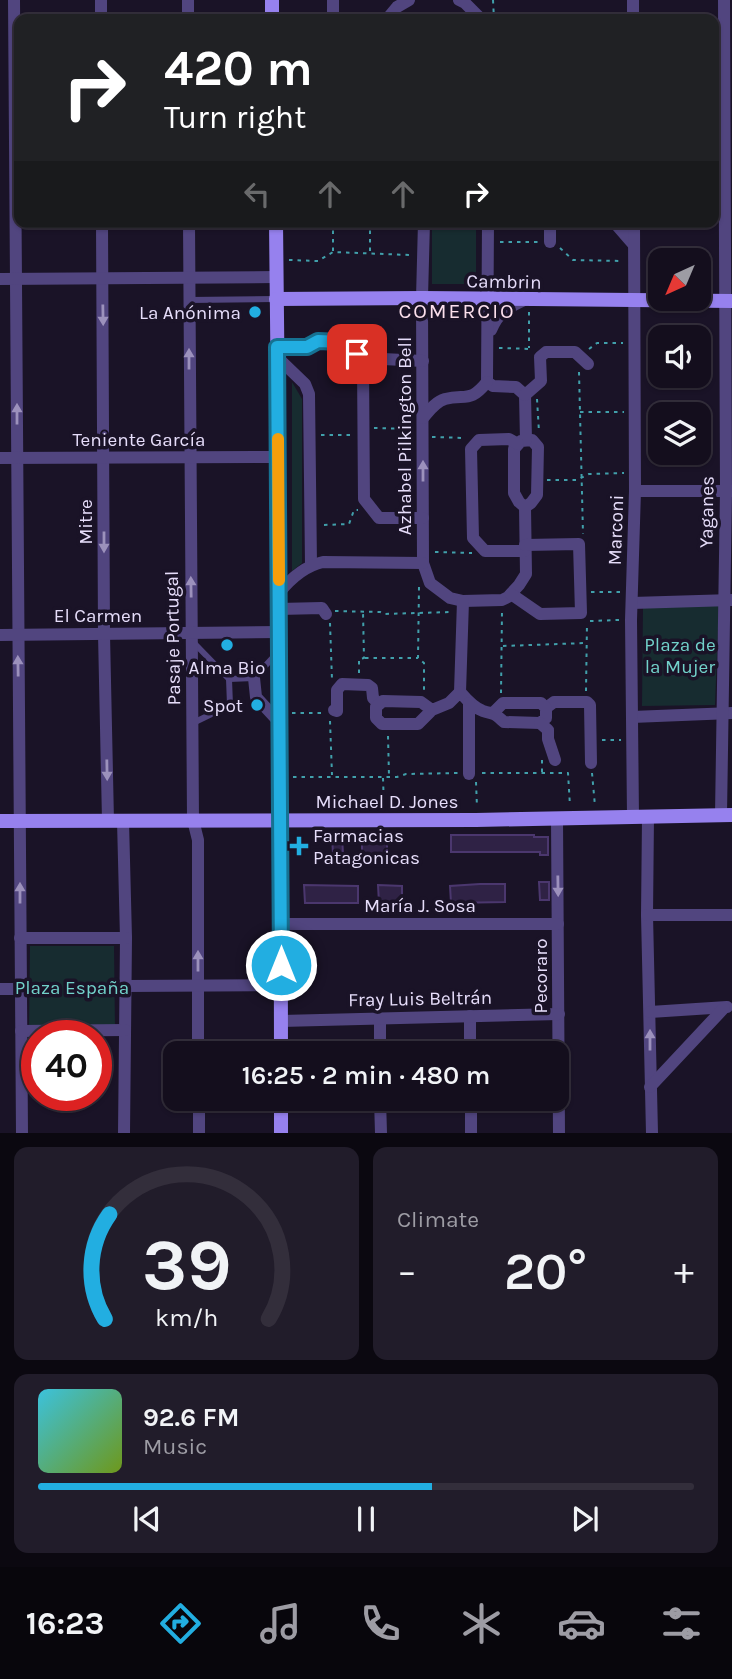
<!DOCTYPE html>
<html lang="en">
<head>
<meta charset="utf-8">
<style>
	body { margin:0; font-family:Karla,sans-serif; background:#211c2a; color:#f1f3f6; height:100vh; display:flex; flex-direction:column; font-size:26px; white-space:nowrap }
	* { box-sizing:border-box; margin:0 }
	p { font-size:23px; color:#9d9ca4 }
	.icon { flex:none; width:38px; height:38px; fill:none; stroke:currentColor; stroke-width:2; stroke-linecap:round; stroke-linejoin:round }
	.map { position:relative; height:1133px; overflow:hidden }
	.details { display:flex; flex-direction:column; gap:14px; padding:14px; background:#0b0810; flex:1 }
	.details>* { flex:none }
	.top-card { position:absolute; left:14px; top:14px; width:705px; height:214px; border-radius:14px; box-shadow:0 2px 5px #0004,0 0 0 2px #332e3b; background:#202124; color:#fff; overflow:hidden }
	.needle { width:46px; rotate:224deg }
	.fabs { position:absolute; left:648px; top:248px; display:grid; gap:14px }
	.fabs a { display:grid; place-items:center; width:63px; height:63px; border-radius:14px; background:#140e1d; box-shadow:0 2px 5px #0004,0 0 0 2px #332e3b; font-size:35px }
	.speed { position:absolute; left:21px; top:1020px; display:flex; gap:14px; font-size:35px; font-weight:700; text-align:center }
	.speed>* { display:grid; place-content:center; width:91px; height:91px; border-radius:50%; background:#140e1d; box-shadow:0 2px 5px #0004,0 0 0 2px #332e3b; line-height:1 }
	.speed .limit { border:10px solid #d22; background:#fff; color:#111 }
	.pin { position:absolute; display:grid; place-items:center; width:60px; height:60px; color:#fff; margin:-30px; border-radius:14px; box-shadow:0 4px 10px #0006 }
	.me { position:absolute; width:77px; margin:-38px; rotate:0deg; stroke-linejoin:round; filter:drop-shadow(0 0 5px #0008) }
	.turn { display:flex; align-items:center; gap:24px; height:147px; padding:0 35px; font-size:32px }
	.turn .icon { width:91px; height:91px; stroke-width:2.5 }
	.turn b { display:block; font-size:49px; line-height:60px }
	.lanes { display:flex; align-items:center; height:66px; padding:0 35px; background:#0003; justify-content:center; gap:35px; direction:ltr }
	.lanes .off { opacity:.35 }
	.big { font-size:52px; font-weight:600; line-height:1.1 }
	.details .widget { flex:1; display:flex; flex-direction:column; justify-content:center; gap:10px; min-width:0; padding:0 24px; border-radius:14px; background:#211c2a }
	.details .dial { align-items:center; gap:0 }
	.dial svg { height:182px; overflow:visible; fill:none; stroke:#332e3b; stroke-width:7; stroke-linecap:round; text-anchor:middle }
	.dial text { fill:#f1f3f6; stroke:none }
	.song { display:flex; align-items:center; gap:21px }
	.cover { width:84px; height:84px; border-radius:10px; background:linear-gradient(135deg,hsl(190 70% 55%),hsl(80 70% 35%)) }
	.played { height:7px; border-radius:4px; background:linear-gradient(90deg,#22aee1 60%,#332e3b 60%) }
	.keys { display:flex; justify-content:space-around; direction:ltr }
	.heat { display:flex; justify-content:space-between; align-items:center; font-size:38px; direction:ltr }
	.details .tiles { flex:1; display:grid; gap:14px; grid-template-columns:1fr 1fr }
	.widget:last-child { grid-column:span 2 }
	.trip { position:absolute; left:163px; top:1041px; width:406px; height:70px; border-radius:14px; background:#140e1d; box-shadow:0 2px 5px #0004,0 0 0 2px #332e3b; font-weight:600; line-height:70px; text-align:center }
	.dock { display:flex; height:112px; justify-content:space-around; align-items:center; background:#08060c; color:#9d9ca4 }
	.dock .icon { width:49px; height:49px }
	.dock .selected { color:#22aee1 }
	.dock b { font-size:32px; color:#f1f3f6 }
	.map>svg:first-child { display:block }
	.green { fill:#172c30 }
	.building { fill:#2f2245; stroke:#4b376e; stroke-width:2 }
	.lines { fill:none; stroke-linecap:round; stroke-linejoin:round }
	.path { stroke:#41a0ab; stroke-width:2; stroke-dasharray:3.5 5; stroke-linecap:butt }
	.lane { stroke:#51457f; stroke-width:6 }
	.street { stroke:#51457f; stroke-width:12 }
	.secondary { stroke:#9681ee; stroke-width:14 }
	.oneway { fill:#9c91bc }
	.route-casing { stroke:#167192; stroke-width:18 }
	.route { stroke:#22aee1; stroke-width:12 }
	.slow { stroke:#f59e0b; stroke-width:12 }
	.poi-dot { fill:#22aee1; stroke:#1a1327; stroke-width:2.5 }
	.labels { text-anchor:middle; stroke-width:7; stroke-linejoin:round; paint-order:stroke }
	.street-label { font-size:19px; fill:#e6ddfa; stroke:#1a1327 }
	.poi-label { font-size:19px; fill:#e6ddfa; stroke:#1a1327; text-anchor:end }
	.park-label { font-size:19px; fill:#72d2ca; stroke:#1a1327 }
	.neighbourhood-label { font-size:21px; letter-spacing:2px; fill:#fbdfec; stroke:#1a1327 }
</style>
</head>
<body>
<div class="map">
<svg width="732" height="1133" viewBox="0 0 732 1133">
	<rect width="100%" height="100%" fill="#1a1327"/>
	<!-- green -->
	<g class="green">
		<rect x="432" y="226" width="44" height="58"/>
		<path d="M292,382L302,399V563L292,571Z"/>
		<path d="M719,603L715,705L642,706L643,606Z"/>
		<path d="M30,946H114L115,1029L29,1030Z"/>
	</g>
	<!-- building -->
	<g class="building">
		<path d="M451,835H534V837H548V855H540V852H451Z"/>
		<path d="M332,836H342L343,854H333Z"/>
		<rect x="362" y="836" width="25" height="18"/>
		<path d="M539,882H549V900H540Z"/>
		<path d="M480,884H505V902L451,903L450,886Z"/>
		<path d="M304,885L358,886V903H305Z"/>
		<path d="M378,885L402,886V903H379Z"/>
	</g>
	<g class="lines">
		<!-- path -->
		<g class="path">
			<path d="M493,0L494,19"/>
			<path d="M288,13H322"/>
			<path d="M333,222V251"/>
			<path d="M370,222V252"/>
			<path d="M500,242H540"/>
			<path d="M560,248L573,260L622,261"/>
			<path d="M289,260L318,261L333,252L410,255"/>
			<path d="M529,312V348"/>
			<path d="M499,348L532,349"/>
			<path d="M589,349L597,343H623"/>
			<path d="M579,372L583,534"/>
			<path d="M537,399L539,432"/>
			<path d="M580,412H624"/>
			<path d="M374,428L410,429"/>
			<path d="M321,435H351"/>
			<path d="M432,437L465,438"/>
			<path d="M547,480H577L589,474L624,473"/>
			<path d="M324,525L349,524L354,510H358"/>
			<path d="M435,552L472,553"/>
			<path d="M419,587L418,658L424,663V691"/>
			<path d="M591,592H620"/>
			<path d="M335,611L380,612L384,614L450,612"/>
			<path d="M590,621L619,620"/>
			<path d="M330,623L332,680"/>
			<path d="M503,646L585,643"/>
			<path d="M365,658H418"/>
			<path d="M359,673V659L364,658L363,612"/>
			<path d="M586,691L587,623"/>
			<path d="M501,693L502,611"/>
			<path d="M292,713H322"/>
			<path d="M330,721L332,775"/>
			<path d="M388,736L389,776"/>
			<path d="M602,740H621"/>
			<path d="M542,760V772"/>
			<path d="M482,773H568L570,806"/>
			<path d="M592,773L595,806"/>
			<path d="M293,777H397L406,774L459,773"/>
			<path d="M383,778L384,807"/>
			<path d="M476,782L477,807"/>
		</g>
		<!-- lane -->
		<g class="lane">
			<path d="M189,300L274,299"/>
			<path d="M194,643L229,679L254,678L278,652"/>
			<path d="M193,723L230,705L229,679"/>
		</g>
		<!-- street -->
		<g class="street">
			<path d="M14,0L22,1133"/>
			<path d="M101,0V19"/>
			<path d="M188,0V19"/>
			<path d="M459,0L465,3L481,19"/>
			<path d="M633,0V19"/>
			<path d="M333,19V0"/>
			<path d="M387,19L397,7L409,0"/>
			<path d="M102,222L104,634L108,821"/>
			<path d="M189,222L193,820L198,840V1054"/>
			<path d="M424,222L422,298L423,563L430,583L450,598L463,601L502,600L508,597L519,585L526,574L525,507L519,502L514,493V449L521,441L532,440L538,447L537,495L531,503L525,507"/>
			<path d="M550,222V242"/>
			<path d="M614,222L634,245"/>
			<path d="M0,279L277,277"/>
			<path d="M491,330C499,312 507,308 524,300"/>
			<path d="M277,347H307L318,341L341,342L363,358"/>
			<path d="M277,357L305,384L309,394L311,565"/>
			<path d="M423,361L363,358V366L364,499L379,518H423"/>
			<path d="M487,382L488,222"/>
			<path d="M487,382L493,386L516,387L525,395L526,440"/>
			<path d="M525,395L541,381L540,357L546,352H575L588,364"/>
			<path d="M423,418C429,411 435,402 445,399C466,394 470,403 487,382"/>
			<path d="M518,444L509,439L479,440L471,449L473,538L485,551H525"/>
			<path d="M0,458L278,457"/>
			<path d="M635,491H732"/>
			<path d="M279,593C291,578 305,566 323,562L423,563"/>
			<path d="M511,594L540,614L581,613L579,544L525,545"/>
			<path d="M632,603L732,600"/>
			<path d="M279,609L322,608L326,614"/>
			<path d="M0,635L280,632"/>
			<path d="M254,678L256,697L280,723"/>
			<path d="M460,692L463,601"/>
			<path d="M546,708L554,702H587L590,705L591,763"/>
			<path d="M334,710L337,711V690L342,684L368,685L372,688L373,698L379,704"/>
			<path d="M432,710L421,702L383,701L376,707V718L382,724H418L432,710L449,703L460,692C466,699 474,708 483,711C496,715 493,712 504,722L540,723L546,718V708L541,703H503L494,712"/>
			<path d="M632,717L732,713"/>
			<path d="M540,723L548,730V739L555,760"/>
			<path d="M469,774V703"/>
			<path d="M721,815L726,491L724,0"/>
			<path d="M633,817L631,620L635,491L634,222"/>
			<path d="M648,817L647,915L652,1133"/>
			<path d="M557,818L559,1133"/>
			<path d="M123,821L126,938L124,1133"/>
			<path d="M647,915H732"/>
			<path d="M281,924H558"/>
			<path d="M20,938H126"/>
			<path d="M126,986L281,985"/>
			<path d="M0,989H21"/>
			<path d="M650,1012L727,1007"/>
			<path d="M470,1016V1054"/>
			<path d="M380,1019V1054"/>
			<path d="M281,1021L559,1014"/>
			<path d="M21,1031L125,1030"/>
			<path d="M650,1087L724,1008"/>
			<path d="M199,1099V1133"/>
			<path d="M380,1099L381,1133"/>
			<path d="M471,1099V1133"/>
		</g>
		<!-- secondary -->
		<g class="secondary">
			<path d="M272,19V0"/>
			<path d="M276,222L280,603L281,1054"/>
			<path d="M276,299L422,298L732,301"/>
			<path d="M0,821L476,820L732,815"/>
			<path d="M281,1099V1133"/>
		</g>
	</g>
	<!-- one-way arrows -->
	<defs><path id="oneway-solid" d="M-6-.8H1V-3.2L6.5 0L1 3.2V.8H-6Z" transform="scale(1.75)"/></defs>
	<g class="oneway">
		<use href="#oneway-solid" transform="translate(103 315) rotate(89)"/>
		<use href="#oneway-solid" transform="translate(189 359) rotate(-90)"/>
		<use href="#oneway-solid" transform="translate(17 414) rotate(-90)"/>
		<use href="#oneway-solid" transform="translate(423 471) rotate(-90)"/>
		<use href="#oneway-solid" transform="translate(104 542) rotate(90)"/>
		<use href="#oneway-solid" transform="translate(191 587) rotate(-91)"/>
		<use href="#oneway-solid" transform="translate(18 666) rotate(-91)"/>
		<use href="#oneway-solid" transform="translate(107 770) rotate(89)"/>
		<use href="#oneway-solid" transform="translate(558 886) rotate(89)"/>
		<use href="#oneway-solid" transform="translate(20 893) rotate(-90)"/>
		<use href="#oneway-solid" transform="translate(198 961) rotate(-90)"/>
		<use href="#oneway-solid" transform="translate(650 1040) rotate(-90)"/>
	</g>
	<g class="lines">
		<!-- route casing -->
		<g class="route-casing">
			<path id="route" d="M281,965L277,347H307L318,341L341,342L357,354"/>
		</g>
		<!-- route -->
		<use href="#route" class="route"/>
		<!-- slow -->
		<path class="slow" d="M278,439L279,580"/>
	</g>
	<!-- markers -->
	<g class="poi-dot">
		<circle cx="255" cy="312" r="7"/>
		<circle cx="227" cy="645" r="7"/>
		<circle cx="257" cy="705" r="7"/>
		<path d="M295.5 835.5h7v7h7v7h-7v7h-7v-7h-7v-7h7z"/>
	</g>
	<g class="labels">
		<!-- street labels -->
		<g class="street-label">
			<text transform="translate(504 281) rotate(1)" y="7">Cambrin</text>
			<text transform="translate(404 436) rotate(-90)" y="7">Azhabel Pilkington Bell</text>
			<text x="139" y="446">Teniente García</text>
			<text transform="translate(706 512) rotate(-89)" y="7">Yaganes</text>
			<text transform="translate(85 522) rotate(-90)" y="7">Mitre</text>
			<text transform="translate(615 530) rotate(-88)" y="7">Marconi</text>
			<text x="98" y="622">El Carmen</text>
			<text transform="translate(172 638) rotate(-91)" y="7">Pasaje Portugal</text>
			<text x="387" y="808">Michael D. Jones</text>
			<text x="420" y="912">María J. Sosa</text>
			<text transform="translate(540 976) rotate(-90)" y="7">Pecoraro</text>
			<text transform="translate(420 998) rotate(-1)" y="7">Fray Luis Beltrán</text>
		</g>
		<!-- poi labels -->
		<g class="poi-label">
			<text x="241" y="319">La Anónima</text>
			<text x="227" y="674" text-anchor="middle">Alma Bio</text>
			<text x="243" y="712">Spot</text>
			<text x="313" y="842" text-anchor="start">Farmacias<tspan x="313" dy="22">Patagonicas</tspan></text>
		</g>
		<!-- park labels -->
		<g class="park-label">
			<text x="680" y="651">Plaza de<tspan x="680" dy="22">la Mujer</tspan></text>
			<text x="72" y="994">Plaza España</text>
		</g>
		<!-- neighbourhood labels -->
		<g class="neighbourhood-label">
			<text x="457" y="318">COMERCIO</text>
		</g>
	</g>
</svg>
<div class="fabs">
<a><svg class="needle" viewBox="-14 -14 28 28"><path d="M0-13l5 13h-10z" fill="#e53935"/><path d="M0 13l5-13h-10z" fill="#9d9ca4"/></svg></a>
<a><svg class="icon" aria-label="sound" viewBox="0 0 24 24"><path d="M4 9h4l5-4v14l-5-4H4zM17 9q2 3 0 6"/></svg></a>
<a><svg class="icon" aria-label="layers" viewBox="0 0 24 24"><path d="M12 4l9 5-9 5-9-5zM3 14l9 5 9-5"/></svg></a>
</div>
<div class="speed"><div class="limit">40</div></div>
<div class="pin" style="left:357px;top:354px;background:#d93025"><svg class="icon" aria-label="arrive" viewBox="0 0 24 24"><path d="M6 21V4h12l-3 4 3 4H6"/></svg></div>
<svg class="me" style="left:281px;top:965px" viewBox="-20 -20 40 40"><circle r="17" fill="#22aee1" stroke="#fff" stroke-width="3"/><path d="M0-11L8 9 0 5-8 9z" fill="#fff"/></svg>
<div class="trip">16:25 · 2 min · 480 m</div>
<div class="top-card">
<div class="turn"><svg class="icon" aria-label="right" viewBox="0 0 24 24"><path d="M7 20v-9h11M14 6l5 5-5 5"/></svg><div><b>420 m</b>Turn right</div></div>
<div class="lanes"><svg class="icon off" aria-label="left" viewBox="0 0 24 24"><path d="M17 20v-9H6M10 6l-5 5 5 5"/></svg><svg class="icon off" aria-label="ahead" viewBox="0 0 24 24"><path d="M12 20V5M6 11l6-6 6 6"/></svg><svg class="icon off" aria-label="ahead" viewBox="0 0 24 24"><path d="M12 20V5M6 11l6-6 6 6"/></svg><svg class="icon" aria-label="right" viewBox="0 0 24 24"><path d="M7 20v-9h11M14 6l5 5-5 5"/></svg></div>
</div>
</div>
<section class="details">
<div class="tiles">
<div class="widget dial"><svg viewBox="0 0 100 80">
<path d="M14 69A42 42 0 1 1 86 69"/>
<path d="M14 69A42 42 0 0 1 16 23" stroke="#22aee1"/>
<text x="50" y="56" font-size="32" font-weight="700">39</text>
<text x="50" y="72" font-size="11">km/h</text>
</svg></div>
<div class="widget"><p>Climate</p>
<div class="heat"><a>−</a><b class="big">20°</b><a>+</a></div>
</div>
<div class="widget">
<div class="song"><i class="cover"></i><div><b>92.6 FM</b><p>Music</p></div></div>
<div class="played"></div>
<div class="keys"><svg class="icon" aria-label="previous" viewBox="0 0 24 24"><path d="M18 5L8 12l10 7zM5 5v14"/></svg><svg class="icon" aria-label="pause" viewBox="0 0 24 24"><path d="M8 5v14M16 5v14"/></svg><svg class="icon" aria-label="next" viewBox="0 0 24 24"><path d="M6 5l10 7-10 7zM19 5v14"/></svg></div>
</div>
</div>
</section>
<nav class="dock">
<b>16:23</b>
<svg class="icon selected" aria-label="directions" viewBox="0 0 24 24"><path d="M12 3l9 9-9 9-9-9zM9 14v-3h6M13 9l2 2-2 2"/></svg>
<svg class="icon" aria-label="music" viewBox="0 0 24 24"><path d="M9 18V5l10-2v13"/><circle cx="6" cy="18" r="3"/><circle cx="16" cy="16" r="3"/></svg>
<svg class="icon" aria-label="phone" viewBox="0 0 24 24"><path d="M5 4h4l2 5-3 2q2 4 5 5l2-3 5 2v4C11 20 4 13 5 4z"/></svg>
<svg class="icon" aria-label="climate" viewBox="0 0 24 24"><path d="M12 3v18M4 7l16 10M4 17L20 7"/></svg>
<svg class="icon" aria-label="car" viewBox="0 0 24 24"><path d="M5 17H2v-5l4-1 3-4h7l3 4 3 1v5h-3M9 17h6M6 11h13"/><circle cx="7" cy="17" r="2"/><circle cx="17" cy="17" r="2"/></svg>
<svg class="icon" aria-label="filters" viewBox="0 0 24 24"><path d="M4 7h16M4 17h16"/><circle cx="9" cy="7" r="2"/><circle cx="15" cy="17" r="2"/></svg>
</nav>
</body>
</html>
